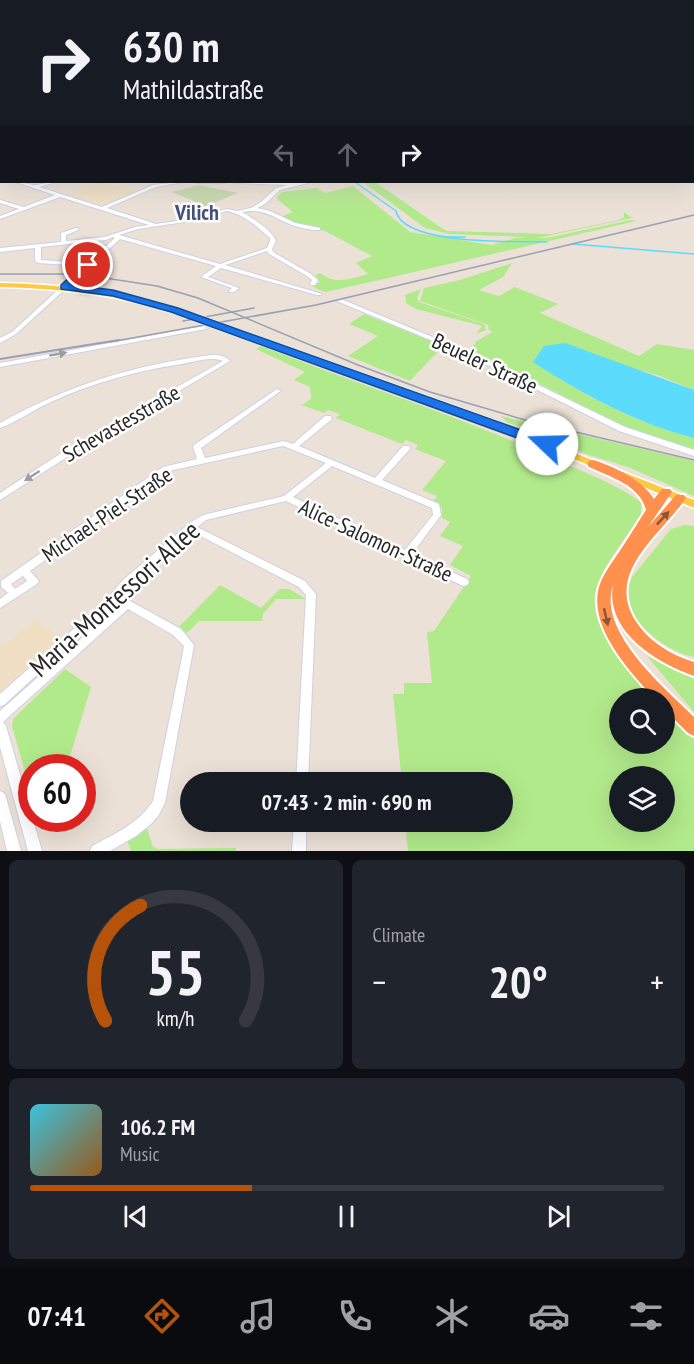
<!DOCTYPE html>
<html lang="en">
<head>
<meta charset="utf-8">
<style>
	body { margin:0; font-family:"PT Sans Narrow",sans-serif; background:#20242c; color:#f1f3f6; height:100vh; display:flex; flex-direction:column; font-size:22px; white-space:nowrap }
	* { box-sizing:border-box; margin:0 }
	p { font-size:20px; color:#9ea1a6 }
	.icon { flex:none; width:33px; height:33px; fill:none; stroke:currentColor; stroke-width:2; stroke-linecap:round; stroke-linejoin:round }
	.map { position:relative; height:851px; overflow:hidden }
	.details { display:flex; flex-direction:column; gap:9px; padding:9px; background:#0d0f14; flex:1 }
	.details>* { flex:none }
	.hud { position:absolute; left:0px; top:0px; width:694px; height:183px; box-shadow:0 6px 24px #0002; background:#171b24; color:#f1f3f6; overflow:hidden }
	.fabs { position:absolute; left:609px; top:688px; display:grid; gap:12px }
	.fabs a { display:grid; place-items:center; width:66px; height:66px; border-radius:50%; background:#171b24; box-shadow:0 6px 24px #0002; font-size:30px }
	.speed { position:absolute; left:18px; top:754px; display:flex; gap:12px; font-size:30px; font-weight:700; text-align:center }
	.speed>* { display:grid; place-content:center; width:78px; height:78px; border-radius:50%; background:#171b24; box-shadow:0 6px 24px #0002; line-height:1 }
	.speed .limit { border:9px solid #d22; background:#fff; color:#111 }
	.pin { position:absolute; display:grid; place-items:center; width:51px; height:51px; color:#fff; margin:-26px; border:3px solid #fff; border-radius:50%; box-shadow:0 2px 6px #0007 }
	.me { position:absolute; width:66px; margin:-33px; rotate:291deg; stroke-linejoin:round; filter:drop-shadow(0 0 4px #0008) }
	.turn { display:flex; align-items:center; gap:21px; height:126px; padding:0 24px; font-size:27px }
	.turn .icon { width:78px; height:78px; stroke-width:2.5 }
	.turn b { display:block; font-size:42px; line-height:51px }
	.lanes { display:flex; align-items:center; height:57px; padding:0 24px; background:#0003; justify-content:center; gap:30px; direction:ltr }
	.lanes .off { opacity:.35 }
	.big { font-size:45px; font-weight:700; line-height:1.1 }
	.details .widget { flex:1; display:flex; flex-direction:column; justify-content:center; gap:9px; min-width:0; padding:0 21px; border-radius:9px; background:#20242c }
	.details .dial { align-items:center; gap:0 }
	.dial svg { height:156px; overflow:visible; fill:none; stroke:#363941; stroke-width:7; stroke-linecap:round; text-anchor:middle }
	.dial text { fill:#f1f3f6; stroke:none }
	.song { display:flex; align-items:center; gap:18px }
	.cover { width:72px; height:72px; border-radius:9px; background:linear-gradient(135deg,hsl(190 70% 55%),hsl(30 70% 35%)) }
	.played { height:6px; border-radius:3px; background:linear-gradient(90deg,#b45309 35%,#363941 35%) }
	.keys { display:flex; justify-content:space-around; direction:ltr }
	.heat { display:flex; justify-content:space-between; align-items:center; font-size:33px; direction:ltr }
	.details .tiles { flex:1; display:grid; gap:9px; grid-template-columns:1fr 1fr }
	.widget:last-child { grid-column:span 2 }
	.trip { position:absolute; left:180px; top:772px; width:333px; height:60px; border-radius:30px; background:#171b24; box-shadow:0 6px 24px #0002; font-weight:700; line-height:60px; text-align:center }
	.dock { display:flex; height:96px; justify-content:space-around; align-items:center; background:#090b0e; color:#9ea1a6 }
	.dock .icon { width:42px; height:42px }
	.dock .current { color:#b45309 }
	.dock b { font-size:27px; color:#f1f3f6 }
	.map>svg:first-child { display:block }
	.education { fill:#f0dfc3 }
	.green { fill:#b1ea8b; fill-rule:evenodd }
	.cemetery { fill:#c4d8ab }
	.water { fill:#5cdbfc }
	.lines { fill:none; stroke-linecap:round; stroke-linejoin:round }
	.stream { stroke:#5cdbfc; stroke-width:1.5 }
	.minor-casing { stroke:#ccd1e3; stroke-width:2 }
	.major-casing { stroke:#fff; stroke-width:3 }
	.highway-casing { stroke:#fff; stroke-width:4 }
	.minor { fill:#fff; fill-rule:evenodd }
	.major { fill:#ffc948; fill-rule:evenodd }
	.highway { fill:#ff904e; fill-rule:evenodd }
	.tram { stroke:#999fb4; stroke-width:1.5 }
	.rail-far1 { stroke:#999fb4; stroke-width:1.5 }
	.rail { stroke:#999fb4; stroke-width:2 }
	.major-bridge-casing { stroke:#fff; stroke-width:9; stroke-linecap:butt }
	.major-bridge { stroke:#ffc948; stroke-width:7 }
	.oneway { fill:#9e9e9e }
	.oneway2 { fill:#885639 }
	.route { fill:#1a73e8; stroke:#114b97; stroke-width:1.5 }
	.labels { text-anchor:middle; stroke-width:5; stroke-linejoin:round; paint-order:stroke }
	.far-quarter-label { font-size:22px; font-weight:bold; fill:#43517c; stroke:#fff }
	.street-label { font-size:22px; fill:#272727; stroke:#fff }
	.near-street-label { font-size:27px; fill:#272727; stroke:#fff }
</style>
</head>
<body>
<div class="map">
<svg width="694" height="851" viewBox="0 0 694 851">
	<rect width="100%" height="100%" fill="#ece1d6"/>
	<!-- education -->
	<g class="education">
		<path d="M98,183L111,186L135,190L129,195L105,205L68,195Z"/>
		<path d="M36,620L60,637L0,691V643L3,645Z"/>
	</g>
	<!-- green -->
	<g class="green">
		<path d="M363,182H375L446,231L551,234L619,220L624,217V212L632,218L537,238H547L631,220L636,221L353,286L325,292L313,287L320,282L315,275L320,273C336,285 350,279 368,274L356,263L372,256L325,231L295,223L283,216L293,212L276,198L282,192L317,188L325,193L353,186L410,232L492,245L515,238L527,237L450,234L425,228Z"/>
		<path d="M512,263L503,277L479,290L499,296L515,287L558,304L540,313L639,356L657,344L694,350V390L657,375L624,366L534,362C584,396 636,423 694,438V449L628,428L475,352L473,346L477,341L492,332L489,330L488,325L420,301L424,288L460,280Z"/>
		<path d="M421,289L417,298L419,302L484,324L486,330L479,333L477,332L482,327L479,325L416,309L406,303L405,295Z"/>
		<path d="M364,314L443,346L410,381L348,356L378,336L349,324Z"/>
		<path d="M261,346C356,384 454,414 547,456C579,470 612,482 641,502V514C627,537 606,561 597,586C583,628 633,673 660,699H620V744H664L665,704L694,733V851H408L405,822H502V783H402L393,694H404V683H432L427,632L434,631L471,576L450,565L463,546L440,536L450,522L442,518V508L433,501L437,496L422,490L446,461L415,449L418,445L406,440L402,444L336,418L340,414L328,410L324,413L302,405L311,399L310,387L294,380L305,372L256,349ZM620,777H664V822H620Z"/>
		<path d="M501,416L694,461V496L628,467L586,454L534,430L508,423Z"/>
		<path d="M684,525L694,526V657C669,652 633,627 628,600C626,592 629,584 632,577L671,529Z"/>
		<path d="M220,585L261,608L280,589H289L306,599H276L263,614L262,621H199L187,633L178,628Z"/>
		<path d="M647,656L694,679V712Z"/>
		<path d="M65,669L91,687L70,756L48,768H32L31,776L27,779L12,726L13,719Z"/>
		<path d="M147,829L153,847L158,849L236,848V851H131L127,840Z"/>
	</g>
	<!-- cemetery -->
	<path class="cemetery" d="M199,185L238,193L206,206L172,192Z"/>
	<!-- water -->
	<path class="water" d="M565,343L694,390V438C635,423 584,395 533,362L544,346Z"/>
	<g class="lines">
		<!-- stream -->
		<g class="stream">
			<path d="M355,182L396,211C403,246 518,241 547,242"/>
			<path d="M444,237H465"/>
			<path d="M573,244L694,254"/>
		</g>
		<!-- minor casing -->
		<g class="minor-casing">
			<g id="minor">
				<rect x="693" y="115" width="1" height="2"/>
				<rect x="0" y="141" width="2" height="2"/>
				<rect x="0" y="175" width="2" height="2"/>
				<path d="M16,182C23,181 30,186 37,185C43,184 47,182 53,182V183L39,187L102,207L153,185L180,182L178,183L156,187L107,208L156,224L191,219L227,209L237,211L251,208L261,202L276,188L288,185L236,183L234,182L282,183L308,182V183L280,190L265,204L257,208L270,211L295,223L320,228V230C311,230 300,228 292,225C272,217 264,208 242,212C252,218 272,230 276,241L272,249L273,252L311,274L318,280L315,285H311L310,284L312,280L307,276L269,254L267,251L225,265L322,294L321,295H317L221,268L208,277L239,288L234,292H230L229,291L232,288L201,277L216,266L120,239L16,334L0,343V338L12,332L84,266L38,263L35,261V248L0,252V248L61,242V233L76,228H78V230L66,235V241L105,237L135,227L149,225L60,197L0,219V216L19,209L0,203V200L24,207L55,195ZM227,211C245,215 256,226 270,238V241L267,248L220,264L119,235L138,229L191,221ZM113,237L115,238L87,263L41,260V247L106,240Z"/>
				<path d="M195,182H226L224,183H197Z"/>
				<path d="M341,299L478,356L625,427L694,450V456L619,431L474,358L339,302L338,301Z"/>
				<path d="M204,326L206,327V329L0,367V363Z"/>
				<path d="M211,355C218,355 225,355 230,361L75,452L0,500V493L69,448L223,361C210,356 194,362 182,364C136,371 91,383 49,403C33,410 17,422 0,428V423C68,385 134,365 211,355Z"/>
				<path d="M277,389L281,391L279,392L201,448L205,458L284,441L293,444L325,416H331L332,418L331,420L299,446L375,478L403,446H409L410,448L409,450L382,480L439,504L441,515L412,554L467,579L469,582L467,585L464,586L461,585L286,501L206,520L197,527L305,581L316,594L308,783H296L306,595L299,587L191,531L129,586L121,596L181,629L194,645L165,803L158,816L152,823L136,836L110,851H90L92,846C115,834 139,823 153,801L183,652L184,646L173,635L128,609L3,722L6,726L42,851H28L0,747V711L120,604L116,602L4,705L0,706V694L105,601L123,580L191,522L203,515L284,496L326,463L283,446L169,471L30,571L39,581L37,584L0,608V599L8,593L1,587V581L163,467L197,459L193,447L194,445ZM332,466L432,508L433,515L405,550L293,497ZM23,576L27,581L15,589L11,584Z"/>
				<path d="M0,791L4,793L6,797L21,851H7L0,821Z"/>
				<path d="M294,822H306V851H292Z"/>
			</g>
		</g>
		<!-- major casing -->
		<g class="major-casing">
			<g id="major">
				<rect x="0" y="122" width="2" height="2"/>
				<path d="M0,283C55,284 109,290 163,305C174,308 188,311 198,317L194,319C170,312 146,304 122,299C81,291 41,288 0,287Z"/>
				<path d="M221,326H227L495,421L602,464L604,466L602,468H596L489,425L221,330Z"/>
				<path d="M623,472L694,500V508L620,477L618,475L620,473Z"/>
			</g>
		</g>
		<!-- highway casing -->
		<g class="highway-casing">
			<path id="highway" d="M593,460C615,467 641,479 654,499L662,489H670L672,492L648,527L676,495H684L686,498C662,534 605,571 635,620C648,641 671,655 694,662V676C657,663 605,632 613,585C597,632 665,688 694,717V736L688,733L664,709V699H655C630,672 591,630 598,591C601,575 615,559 623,546C631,534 638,522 646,510C640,485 610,477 589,467L587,464L589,461Z"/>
		</g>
		<!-- minor -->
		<use href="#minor" class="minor"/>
		<!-- major -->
		<use href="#major" class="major"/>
		<!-- highway -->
		<use href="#highway" class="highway"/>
		<!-- tram -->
		<path class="tram" d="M0,274H79L157,286L198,298L358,365L430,392L525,420L694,460"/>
		<!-- rail-far1 -->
		<g class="rail-far1">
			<path d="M183,321L254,308"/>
			<path d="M110,342L316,305L694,215"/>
		</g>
		<!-- rail -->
		<path class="rail" d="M0,359L119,340"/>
		<!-- major-bridge casing -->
		<g class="major-bridge-casing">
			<path id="major-bridge" d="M194,317L224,328"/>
		</g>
		<!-- major-bridge -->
		<use href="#major-bridge" class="major-bridge"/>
	</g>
	<!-- one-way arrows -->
	<defs><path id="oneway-solid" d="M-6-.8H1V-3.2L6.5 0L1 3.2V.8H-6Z" transform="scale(1.5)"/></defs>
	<g class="oneway">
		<use href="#oneway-solid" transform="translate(58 354) rotate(-10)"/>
		<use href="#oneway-solid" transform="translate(32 476) rotate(147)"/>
	</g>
	<g class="oneway2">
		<use href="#oneway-solid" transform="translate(663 518) rotate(-47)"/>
		<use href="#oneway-solid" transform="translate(606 617) rotate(77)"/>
	</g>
	<!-- sky -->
	<linearGradient id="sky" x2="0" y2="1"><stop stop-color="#70c4f0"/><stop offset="0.44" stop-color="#f6f2ed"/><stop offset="1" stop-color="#f6f2ed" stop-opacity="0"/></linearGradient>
	<rect width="694" height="211" fill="url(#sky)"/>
	<!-- route -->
	<path class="route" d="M84,263L93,265L73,285L113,290L178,308L552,441L554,444L547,449L542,447L171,312L113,296L61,289V285Z"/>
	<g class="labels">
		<!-- far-quarter labels -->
		<g class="far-quarter-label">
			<text x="197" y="220">Vilich</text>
		</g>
		<!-- street labels -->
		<g class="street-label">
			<text transform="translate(485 363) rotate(25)" y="8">Beueler Straße</text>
			<text transform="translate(121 423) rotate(-30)" y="8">Schevastesstraße</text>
			<text transform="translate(107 514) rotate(-34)" y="8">Michael-Piel-Straße</text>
			<text transform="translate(376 540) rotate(25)" y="8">Alice-Salomon-Straße</text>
		</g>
		<!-- near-street labels -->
		<g class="near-street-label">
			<text transform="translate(115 599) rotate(-42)" y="9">Maria-Montessori-Allee</text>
		</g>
	</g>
</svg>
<div class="fabs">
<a><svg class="icon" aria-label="search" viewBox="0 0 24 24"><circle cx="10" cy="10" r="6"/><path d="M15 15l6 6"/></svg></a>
<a><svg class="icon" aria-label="layers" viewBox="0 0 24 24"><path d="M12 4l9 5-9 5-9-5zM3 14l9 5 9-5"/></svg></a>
</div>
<div class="speed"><div class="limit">60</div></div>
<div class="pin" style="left:88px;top:265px;background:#d93025"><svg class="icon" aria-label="arrive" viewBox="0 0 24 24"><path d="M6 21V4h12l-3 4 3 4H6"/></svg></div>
<svg class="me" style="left:547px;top:444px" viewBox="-20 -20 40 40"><circle r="19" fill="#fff"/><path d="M0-13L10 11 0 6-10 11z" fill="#1a73e8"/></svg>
<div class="trip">07:43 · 2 min · 690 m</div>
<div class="hud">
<div class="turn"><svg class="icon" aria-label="right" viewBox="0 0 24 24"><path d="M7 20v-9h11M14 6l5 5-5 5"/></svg><div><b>630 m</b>Mathildastraße</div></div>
<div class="lanes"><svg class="icon off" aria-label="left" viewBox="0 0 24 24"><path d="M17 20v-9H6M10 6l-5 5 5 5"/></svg><svg class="icon off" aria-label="ahead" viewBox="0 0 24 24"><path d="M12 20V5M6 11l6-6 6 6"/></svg><svg class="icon" aria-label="right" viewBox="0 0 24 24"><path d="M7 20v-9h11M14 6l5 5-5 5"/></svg></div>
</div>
</div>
<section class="details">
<div class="tiles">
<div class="widget dial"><svg viewBox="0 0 100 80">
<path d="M14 69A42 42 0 1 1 86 69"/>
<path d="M14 69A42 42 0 0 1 32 10" stroke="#b45309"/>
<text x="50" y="56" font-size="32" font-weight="700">55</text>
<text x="50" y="72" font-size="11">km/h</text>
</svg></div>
<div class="widget"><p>Climate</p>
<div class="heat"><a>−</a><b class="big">20°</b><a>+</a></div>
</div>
<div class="widget">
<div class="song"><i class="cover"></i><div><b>106.2 FM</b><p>Music</p></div></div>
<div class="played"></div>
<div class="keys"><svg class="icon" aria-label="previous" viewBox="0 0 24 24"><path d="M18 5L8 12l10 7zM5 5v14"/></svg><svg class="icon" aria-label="pause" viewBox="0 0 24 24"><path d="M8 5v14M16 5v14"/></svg><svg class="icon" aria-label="next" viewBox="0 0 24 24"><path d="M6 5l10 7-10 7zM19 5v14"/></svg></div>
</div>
</div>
</section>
<nav class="dock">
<b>07:41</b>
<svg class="icon current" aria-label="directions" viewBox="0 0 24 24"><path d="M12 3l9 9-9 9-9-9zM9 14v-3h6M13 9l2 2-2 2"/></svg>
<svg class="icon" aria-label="music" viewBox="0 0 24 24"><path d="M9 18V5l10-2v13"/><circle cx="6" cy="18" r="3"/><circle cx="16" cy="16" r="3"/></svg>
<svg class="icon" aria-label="phone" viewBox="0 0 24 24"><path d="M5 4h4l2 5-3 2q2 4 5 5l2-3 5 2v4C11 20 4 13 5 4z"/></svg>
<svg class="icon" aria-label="climate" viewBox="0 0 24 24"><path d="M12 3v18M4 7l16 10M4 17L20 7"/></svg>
<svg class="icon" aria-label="car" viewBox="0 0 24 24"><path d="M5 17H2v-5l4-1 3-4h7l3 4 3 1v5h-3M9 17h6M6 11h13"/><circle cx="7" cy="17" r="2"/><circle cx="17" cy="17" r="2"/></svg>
<svg class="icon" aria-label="filters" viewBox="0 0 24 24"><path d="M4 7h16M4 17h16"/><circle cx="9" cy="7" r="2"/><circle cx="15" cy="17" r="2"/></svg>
</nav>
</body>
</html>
